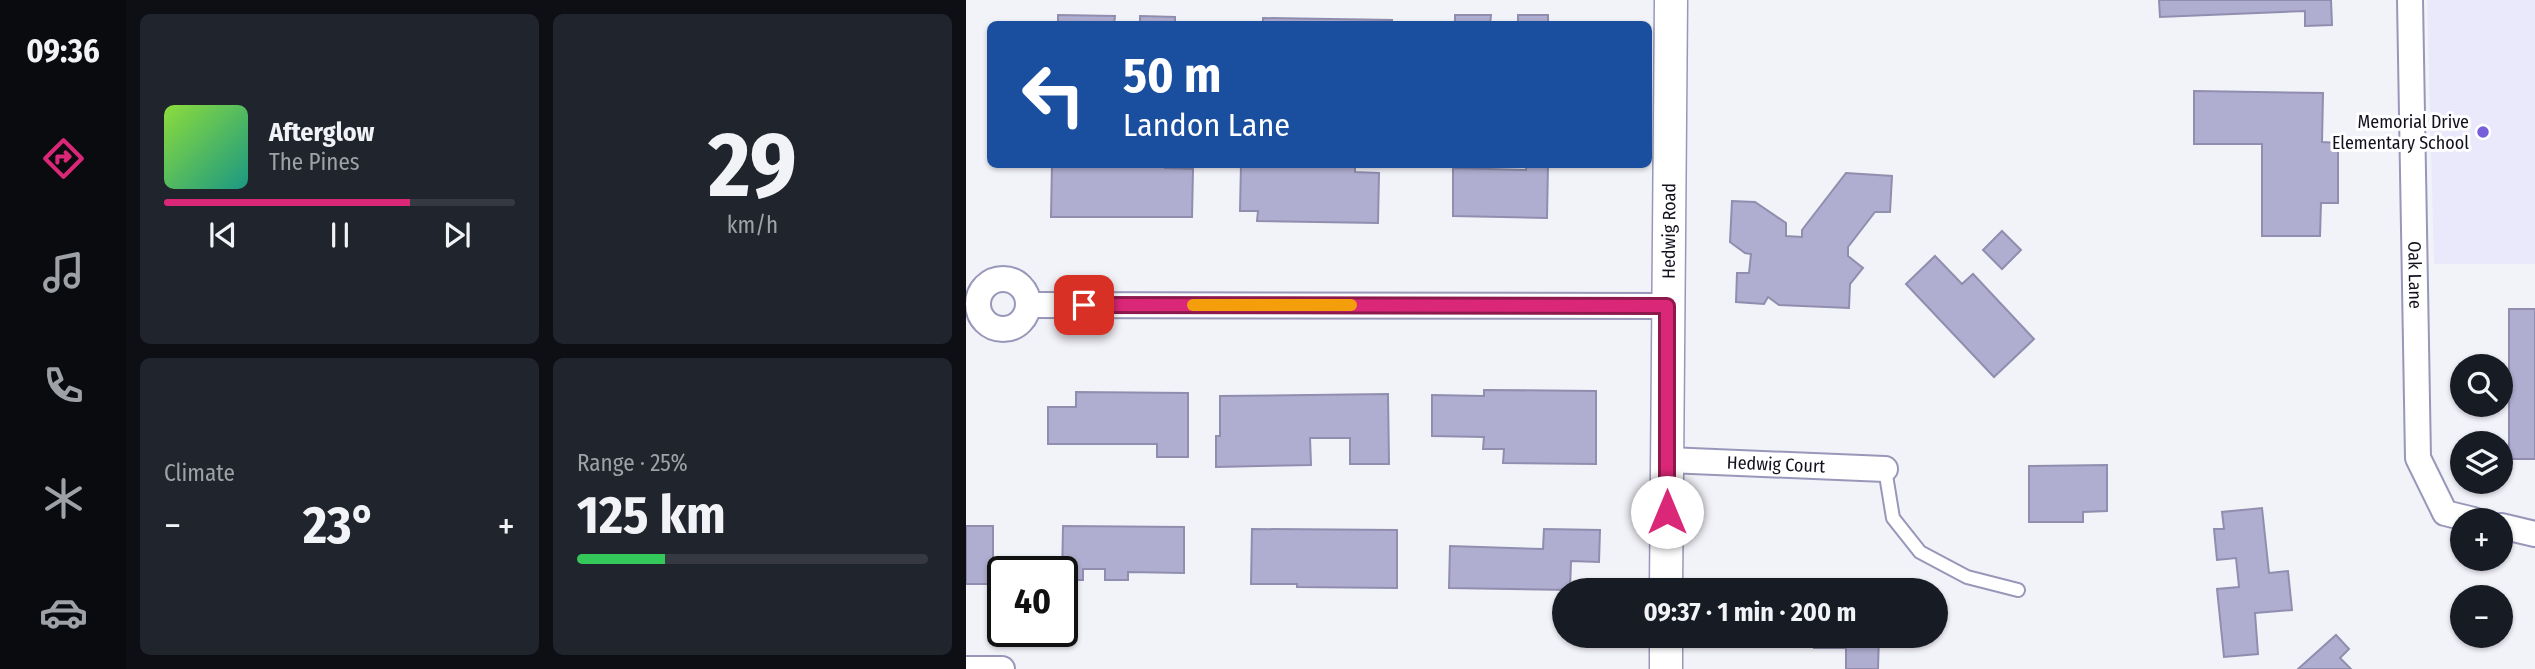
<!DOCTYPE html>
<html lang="en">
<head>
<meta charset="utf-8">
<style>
	body { margin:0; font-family:"Fira Sans Condensed",sans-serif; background:#20242c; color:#f1f3f6; height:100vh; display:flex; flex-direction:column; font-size:26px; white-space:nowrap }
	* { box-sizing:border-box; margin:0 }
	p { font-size:23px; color:#9ea1a6 }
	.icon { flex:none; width:38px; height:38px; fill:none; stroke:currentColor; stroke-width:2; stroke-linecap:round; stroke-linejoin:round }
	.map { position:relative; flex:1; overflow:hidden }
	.side { display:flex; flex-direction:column; gap:14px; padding:14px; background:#0d0f14; width:840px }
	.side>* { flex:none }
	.banner { position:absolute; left:21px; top:21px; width:665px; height:147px; border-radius:10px; box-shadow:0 2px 5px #0004; background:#1a4fa0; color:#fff; overflow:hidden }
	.controls { position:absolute; left:1484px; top:354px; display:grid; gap:14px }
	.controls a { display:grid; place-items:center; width:63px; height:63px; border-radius:50%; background:#171b24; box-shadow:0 2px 5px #0004; font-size:35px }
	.speed { position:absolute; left:21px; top:556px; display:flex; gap:14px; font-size:35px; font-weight:700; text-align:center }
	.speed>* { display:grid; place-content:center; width:91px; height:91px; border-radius:50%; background:#171b24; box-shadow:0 2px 5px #0004; line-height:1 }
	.speed .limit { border:4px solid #111; border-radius:10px; background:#fff; color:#111 }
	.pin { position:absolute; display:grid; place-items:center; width:60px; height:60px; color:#fff; margin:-30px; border-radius:14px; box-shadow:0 4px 10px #0006 }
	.me { position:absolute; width:77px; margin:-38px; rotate:0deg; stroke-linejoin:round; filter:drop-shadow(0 0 5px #0008) }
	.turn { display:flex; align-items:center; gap:24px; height:147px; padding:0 21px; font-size:32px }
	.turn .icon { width:91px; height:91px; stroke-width:2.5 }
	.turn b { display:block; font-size:49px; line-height:60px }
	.big { font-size:52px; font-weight:700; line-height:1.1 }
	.side .widget { flex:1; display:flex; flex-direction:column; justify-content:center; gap:10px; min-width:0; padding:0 24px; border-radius:10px; background:#20242c }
	.side .dial { align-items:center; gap:0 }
	.dial b { font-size:91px; line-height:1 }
	.song { display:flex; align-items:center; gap:21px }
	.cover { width:84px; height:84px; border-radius:10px; background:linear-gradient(135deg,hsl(90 70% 55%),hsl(170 70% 35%)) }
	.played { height:7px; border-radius:4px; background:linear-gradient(90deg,#db2777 70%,#363941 70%) }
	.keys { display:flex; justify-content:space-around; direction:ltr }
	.heat { display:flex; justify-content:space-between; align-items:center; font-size:38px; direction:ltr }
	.charge { height:10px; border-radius:5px; background:linear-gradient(90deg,#34c759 25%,#363941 0) }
	.side .tiles { flex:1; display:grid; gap:14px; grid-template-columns:repeat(2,1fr) }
	.trip { position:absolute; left:586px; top:578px; width:396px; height:70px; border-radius:35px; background:#171b24; box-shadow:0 2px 5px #0004; font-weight:700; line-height:70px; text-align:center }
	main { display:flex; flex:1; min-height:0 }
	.dock { display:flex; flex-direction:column; width:126px; justify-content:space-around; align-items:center; background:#090b0e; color:#9ea1a6 }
	.dock .icon { width:49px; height:49px }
	.dock .selected { color:#db2777 }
	.dock b { font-size:32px; color:#f1f3f6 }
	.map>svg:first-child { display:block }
	.built { fill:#eae9fb }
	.building { fill:#b0aed0; stroke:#908daf; stroke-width:2 }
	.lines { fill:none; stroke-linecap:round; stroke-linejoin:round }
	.service-casing { stroke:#9997b9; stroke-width:16 }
	.minor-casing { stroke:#9997b9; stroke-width:28 }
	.tertiary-casing { stroke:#9997b9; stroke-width:35 }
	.service { stroke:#fff; stroke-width:12 }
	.minor { stroke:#fff; stroke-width:24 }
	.tertiary { stroke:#fff; stroke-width:32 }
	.route-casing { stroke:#8e194d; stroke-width:18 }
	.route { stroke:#db2777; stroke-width:12 }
	.slow { stroke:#f59e0b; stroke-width:12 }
	.poi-dot { fill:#765fd9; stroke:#fff; stroke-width:2.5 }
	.labels { text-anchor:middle; stroke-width:6; stroke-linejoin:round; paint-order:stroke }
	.poi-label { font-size:18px; fill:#12111d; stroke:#fff; text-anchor:end }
	.street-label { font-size:18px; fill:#12111d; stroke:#fff }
</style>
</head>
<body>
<main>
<nav class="dock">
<b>09:36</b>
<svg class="icon selected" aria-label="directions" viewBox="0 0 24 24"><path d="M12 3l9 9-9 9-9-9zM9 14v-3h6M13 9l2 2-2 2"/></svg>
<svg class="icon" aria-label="music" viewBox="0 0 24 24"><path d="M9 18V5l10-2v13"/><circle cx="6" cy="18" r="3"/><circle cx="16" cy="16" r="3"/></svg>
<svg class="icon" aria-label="phone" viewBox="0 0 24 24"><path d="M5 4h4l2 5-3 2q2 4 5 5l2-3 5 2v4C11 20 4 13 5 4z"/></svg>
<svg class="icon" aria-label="climate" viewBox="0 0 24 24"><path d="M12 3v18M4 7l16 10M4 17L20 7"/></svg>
<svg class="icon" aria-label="car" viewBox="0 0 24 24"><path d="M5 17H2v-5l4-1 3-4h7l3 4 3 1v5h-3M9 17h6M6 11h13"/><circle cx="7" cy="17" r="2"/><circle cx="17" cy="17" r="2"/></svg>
</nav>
<section class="side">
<div class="tiles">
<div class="widget">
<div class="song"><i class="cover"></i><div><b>Afterglow</b><p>The Pines</p></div></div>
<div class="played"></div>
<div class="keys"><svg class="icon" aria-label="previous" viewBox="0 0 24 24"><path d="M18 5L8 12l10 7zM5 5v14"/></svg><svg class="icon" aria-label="pause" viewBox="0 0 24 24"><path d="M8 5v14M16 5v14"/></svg><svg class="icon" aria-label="next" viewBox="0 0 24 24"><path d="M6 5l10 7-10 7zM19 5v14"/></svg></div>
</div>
<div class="widget dial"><b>29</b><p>km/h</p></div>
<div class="widget"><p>Climate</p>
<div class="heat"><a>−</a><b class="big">23°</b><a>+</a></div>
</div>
<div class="widget"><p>Range · 25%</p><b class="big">125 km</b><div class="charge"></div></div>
</div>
</section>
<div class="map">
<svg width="1569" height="669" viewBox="0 0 1569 669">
	<rect width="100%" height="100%" fill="#f2f2f9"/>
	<!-- built -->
	<path class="built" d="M1461,0H1569V264H1468Z"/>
	<!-- building -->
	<g class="building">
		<path d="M1193,0H1365L1366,25L1339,26V11L1194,17Z"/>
		<path d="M92,15L149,16L148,24H92Z"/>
		<path d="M489,15H525L524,24H489Z"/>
		<rect x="552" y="15" width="30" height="9"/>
		<path d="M174,16L209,17V24H174Z"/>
		<path d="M297,18L426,20V24H297Z"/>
		<path d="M1228,91L1357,93L1356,142L1372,143V203H1355L1354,236H1296V144H1228Z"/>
		<path d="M86,164H199V168L227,169L226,217H85Z"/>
		<path d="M275,164H389V172L413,173L412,223L291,221L292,211H274Z"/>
		<path d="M560,164H582L581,218L487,216V168L560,170Z"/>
		<path d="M880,173L926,176L924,212H909L882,247V256L897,268L884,284L883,308L813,305L802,297L798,304L770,302L771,273H783L785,254L779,253L764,242L766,201L789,202L820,223V236L836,237V230Z"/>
		<path d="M1036,231L1055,250L1036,269L1017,250Z"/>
		<path d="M969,256L996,284L1007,274L1068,339L1028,377L940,284Z"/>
		<rect x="1543" y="309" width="26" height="150"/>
		<path d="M518,390L630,391V464L537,463L538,449H517L518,437L466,436V395L518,396Z"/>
		<path d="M110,392L222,393V457H191V444H82V407H110Z"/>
		<path d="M422,394L423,464H384V438H344L345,465L250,467V436H254V396Z"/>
		<path d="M1141,465V511L1117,512V522H1063V466Z"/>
		<path d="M1296,508L1303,573L1322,571L1326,610L1289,613L1292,654L1258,657L1251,589L1273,587L1270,558L1251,560L1248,529H1258L1256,512Z"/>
		<rect x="0" y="526" width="27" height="58"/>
		<path d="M97,526L218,527V573L162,572V580H139V569H117V580H96Z"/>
		<path d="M286,529L431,530V588L331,587V584H285Z"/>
		<path d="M578,529L634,530L633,562L605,561L604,590L483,588L484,546L577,549Z"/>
		<path d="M810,583L944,585V590H810Z"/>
		<path d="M848,635H913L912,669H880V648H848Z"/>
		<path d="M1370,635L1383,649L1374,658L1385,669H1332Z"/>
	</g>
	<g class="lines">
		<!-- service casing -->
		<g class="service-casing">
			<path id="service" d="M919,469L927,518L954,552L1001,577L1052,590"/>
		</g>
		<!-- minor casing -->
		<g class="minor-casing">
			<g id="minor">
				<path id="s1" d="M1444,0L1452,458L1479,513L1508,520"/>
				<circle cx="37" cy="304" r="25"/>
				<path d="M62,305L701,306"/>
				<path id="s2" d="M702,460L919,469"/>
				<path d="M1535,526L1569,534"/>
				<path d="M0,669H36"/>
			</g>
		</g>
		<!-- tertiary casing -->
		<g class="tertiary-casing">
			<g id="tertiary">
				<path id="s3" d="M700,590L705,0"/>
				<path d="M700,669V635"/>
			</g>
		</g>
		<!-- service -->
		<use href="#service" class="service"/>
		<!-- minor -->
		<use href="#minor" class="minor"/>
		<!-- tertiary -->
		<use href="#tertiary" class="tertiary"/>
	</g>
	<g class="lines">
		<!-- route casing -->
		<g class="route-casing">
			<path id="route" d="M118,305L701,306V512"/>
		</g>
		<!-- route -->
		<use href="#route" class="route"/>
		<!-- slow -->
		<path class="slow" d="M227,305H385"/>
	</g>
	<!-- markers -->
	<circle class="poi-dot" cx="1517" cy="132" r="7"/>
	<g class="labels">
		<!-- poi labels -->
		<g class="poi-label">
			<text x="1503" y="128">Memorial Drive<tspan x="1503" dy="21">Elementary School</tspan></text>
		</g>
		<!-- street labels -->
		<g class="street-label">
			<text dy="6" stroke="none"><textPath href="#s3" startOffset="359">Hedwig Road</textPath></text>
			<text dy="6" stroke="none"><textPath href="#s1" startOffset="275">Oak Lane</textPath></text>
			<text dy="6" stroke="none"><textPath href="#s2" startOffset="108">Hedwig Court</textPath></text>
		</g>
	</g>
</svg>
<div class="controls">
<a><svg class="icon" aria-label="search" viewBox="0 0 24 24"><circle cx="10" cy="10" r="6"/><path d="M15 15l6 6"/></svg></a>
<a><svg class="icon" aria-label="layers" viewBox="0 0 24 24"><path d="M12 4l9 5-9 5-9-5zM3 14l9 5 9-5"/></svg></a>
<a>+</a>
<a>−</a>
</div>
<div class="speed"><div class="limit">40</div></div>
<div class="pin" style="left:118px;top:305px;background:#d93025"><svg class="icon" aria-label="arrive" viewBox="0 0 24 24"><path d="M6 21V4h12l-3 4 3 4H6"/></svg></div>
<svg class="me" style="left:701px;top:512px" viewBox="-20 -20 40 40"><circle r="19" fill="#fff"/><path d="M0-13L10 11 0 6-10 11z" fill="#db2777"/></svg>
<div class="trip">09:37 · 1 min · 200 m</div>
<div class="banner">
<div class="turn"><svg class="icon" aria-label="left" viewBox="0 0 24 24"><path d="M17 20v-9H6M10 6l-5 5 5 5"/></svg><div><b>50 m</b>Landon Lane</div></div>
</div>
</div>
</main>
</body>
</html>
